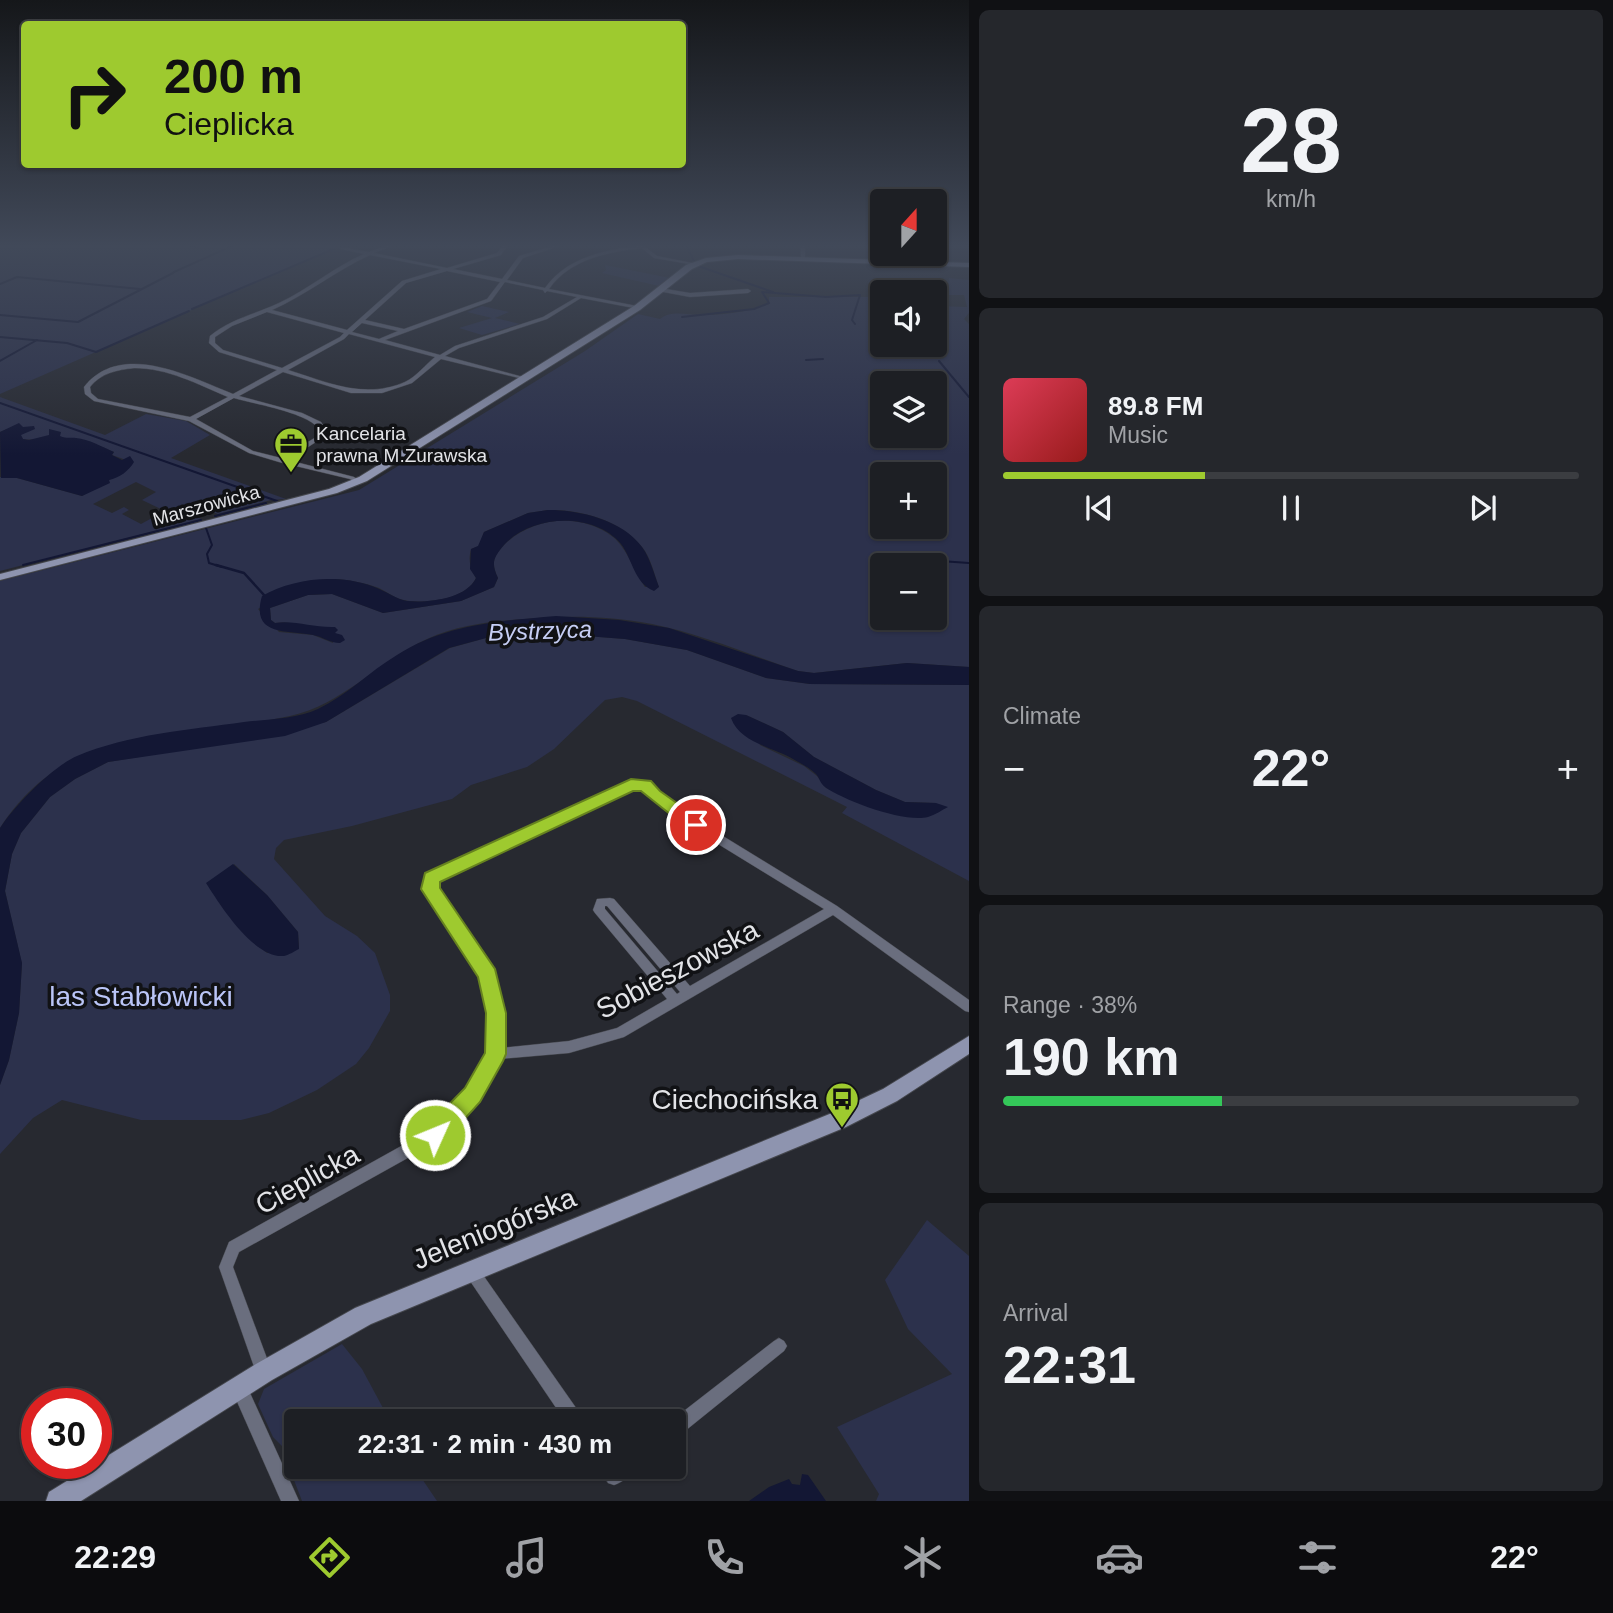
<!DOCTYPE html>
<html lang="en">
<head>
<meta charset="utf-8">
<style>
	body { margin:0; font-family:Arial,sans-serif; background:#25272c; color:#f1f3f6; height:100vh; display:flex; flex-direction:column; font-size:26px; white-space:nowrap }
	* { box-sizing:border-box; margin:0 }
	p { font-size:23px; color:#a0a2a6 }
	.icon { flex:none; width:38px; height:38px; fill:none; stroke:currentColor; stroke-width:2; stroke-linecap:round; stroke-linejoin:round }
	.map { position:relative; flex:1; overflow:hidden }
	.side { display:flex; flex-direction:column; gap:10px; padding:10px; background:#101114; width:644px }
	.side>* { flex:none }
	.hud { position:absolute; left:21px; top:21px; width:665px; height:147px; border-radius:7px; box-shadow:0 2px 5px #0004,0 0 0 2px #3b3d41; background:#9eca2f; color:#111; overflow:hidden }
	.needle { width:46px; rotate:21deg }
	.fabs { position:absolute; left:870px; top:189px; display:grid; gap:14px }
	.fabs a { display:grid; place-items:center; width:77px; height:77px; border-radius:7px; background:#1d1f24; box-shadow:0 2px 5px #0004,0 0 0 2px #3b3d41; font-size:35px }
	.speed { position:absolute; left:21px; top:1388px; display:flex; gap:14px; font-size:35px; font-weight:700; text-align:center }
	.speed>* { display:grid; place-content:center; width:91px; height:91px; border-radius:50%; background:#1d1f24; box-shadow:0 2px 5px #0004,0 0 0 2px #3b3d41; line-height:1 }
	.speed .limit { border:10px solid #d22; background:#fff; color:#111 }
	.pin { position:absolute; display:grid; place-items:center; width:60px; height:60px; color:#fff; margin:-30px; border:4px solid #fff; border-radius:50%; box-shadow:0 2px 7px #0007 }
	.me { position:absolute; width:77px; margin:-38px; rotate:46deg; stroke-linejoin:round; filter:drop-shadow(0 0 5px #0008) }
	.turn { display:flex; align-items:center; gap:24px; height:147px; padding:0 28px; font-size:32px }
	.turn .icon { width:91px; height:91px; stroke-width:2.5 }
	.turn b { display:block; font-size:49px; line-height:60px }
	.big { font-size:52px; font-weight:800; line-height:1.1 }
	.side .widget { flex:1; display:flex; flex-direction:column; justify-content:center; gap:10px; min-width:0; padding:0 24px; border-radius:10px; background:#25272c }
	.side .dial { align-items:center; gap:0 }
	.dial b { font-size:91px; line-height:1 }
	.song { display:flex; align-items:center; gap:21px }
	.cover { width:84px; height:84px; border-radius:10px; background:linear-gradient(135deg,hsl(350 70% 55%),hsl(0 70% 35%)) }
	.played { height:7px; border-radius:4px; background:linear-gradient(90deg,#9eca2f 35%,#3b3d41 35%) }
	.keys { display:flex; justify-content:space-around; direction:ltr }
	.heat { display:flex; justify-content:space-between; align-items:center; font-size:38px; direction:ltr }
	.charge { height:10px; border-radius:5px; background:linear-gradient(90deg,#34c759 38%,#3b3d41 0) }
	.trip { position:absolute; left:284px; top:1409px; width:402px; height:70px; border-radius:7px; background:#1d1f24; box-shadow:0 2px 5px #0004,0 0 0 2px #3b3d41; font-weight:800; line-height:70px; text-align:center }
	.menu { display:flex; height:112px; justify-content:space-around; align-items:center; background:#0c0c0e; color:#a0a2a6 }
	.menu .icon { width:49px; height:49px }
	.menu .on { color:#9eca2f }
	.menu b { font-size:32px; color:#f1f3f6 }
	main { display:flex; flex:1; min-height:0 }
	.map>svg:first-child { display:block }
	.green { fill:#2c314c; fill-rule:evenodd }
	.water { fill:#131734 }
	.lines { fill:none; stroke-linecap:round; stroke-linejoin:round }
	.stream-far1 { stroke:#131734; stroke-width:2 }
	.stream { stroke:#131734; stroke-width:2.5 }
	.street-casing { stroke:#45474d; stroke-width:1 }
	.secondary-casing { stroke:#45474d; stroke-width:2 }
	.street { fill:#6a6e7e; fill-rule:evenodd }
	.secondary { fill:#8e94af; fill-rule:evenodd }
	.route { fill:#9eca2f; stroke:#67831f; stroke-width:2 }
	.labels { text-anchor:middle; stroke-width:7; stroke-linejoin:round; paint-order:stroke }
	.far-poi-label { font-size:19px; fill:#e3e4e8; stroke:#111215; text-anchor:start }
	.far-street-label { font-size:19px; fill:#e3e4e8; stroke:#111215 }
	.water-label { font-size:24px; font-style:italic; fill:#c6cef4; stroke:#111215 }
	.near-street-label { font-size:28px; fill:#e3e4e8; stroke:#111215 }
	.near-park-label { font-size:28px; fill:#bac5f7; stroke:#111215 }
	.near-poi-label { font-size:28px; fill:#e3e4e8; stroke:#111215; text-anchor:end }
</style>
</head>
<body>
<main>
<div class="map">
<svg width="969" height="1501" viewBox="0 0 969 1501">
	<rect width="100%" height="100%" fill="#272930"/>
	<!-- green -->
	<g class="green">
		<path d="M0,245H340L0,394Z"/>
		<path d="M605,265L670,278L659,286L602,273L606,270Z"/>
		<path d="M949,278L969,280V313L964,319L969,324V667L907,663L814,673L798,671C750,655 702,634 652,624C610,616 568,615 525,619C492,621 458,625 427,639C379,661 342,705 290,716C182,739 69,720 0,828V581L359,490L585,351L638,314L660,319C673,309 689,316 703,315C725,315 749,312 769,304V297H882V345H934L935,306L967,307L964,295H948ZM882,383H934V436H882ZM882,474H934V527H882ZM548,510C580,509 621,520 642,547C651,558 654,574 659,587H645C635,572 626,547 613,537C581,512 532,517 504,545C493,557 491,563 498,578L494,587L461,601L383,613L332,594L308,595L270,608L271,620L275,623C294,620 311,630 330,627L334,632L333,643L313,635L279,632L258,609C282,596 304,580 332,579C346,579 366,583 379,588C389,593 397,600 409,601C430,603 466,599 476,578C470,568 468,561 471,549L479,546L484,532L528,513ZM882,565H934V618H882Z"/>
		<path d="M482,306L509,312L495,318L520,324L482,335L459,328L492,318L467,312Z"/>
		<path d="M0,397L105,435L146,414L186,421L210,435L171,458L286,499L271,500L218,514L204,509L194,515L201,519L0,571V477L17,478L82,496L111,479L126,460L112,455L114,452C98,445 83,438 66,439C50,432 39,442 23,439L20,435L24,433L7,429L0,432ZM136,482L156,492L142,500L165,511L141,524L122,514L129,510L124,507L112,513L93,504Z"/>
		<path d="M535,632L625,639L687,650L766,678L810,684L969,685V881L842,813L847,807L637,701L622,697L605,700L554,749L527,767L471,785L452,799L352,826L284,840L276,848L274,859L325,916L357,936L375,953L390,995V1011L369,1048L356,1064L317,1090L269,1113L241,1120H141L62,1100L33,1118L0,1154V1085L9,1060L19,1013L22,964L5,891L12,854L21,833L50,797L75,779L108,762L218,744L326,722L450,648L486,638ZM746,715L783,732L814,757L876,790L905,802L936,803L875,809L826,788L817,776L804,766L760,745ZM234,864L267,895L298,932L299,948L267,953L249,938L220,904Z"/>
		<path d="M927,1220L969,1256V1501H876L879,1494L837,1427L952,1374L908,1329L885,1280Z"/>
		<path d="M342,1344L362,1369L390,1421H296V1466L414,1467L437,1501H302L289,1467L287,1451L273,1437L258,1404L264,1389Z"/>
	</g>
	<!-- water -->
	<g class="water">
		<path d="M19,423L23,427L34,426L35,429L21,435L23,439L29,440L49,435V429L61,432L60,436C67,439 71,437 76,438C89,439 102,447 114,452L112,455L122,460L130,456L134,462C129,471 119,478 109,480L110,483L82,496L17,478H1L0,432Z"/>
		<path d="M548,510C580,510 622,520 642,547C650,558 654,574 659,587L654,591C634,583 633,560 621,544C593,511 531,515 504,545C493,558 491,563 498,578L494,587L461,601L383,613L332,594L308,595L270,608L271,620L275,623C295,620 314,628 335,627L338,630L335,633L342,635L345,640L340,643C330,643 323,637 313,635C288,630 250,637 262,596C282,584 310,578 334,579C347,579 366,583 377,588C387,592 396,599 407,601C428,603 466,599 476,578L470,569L471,549L478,546L484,532L528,513Z"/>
		<path d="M556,616L619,620L669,628L798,671L814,673L907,663L969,667V685L810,684L766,678L687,650L625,639L533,632L486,638L449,648L326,722L285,736L108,762L75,779L50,797L21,833L12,854L5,891L22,963L19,1013L9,1060L0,1085V828C15,805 52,767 77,756C129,734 189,730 244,722C268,719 296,719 318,709C346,696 370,671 397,655C446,624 500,621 556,616Z"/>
		<path d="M738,714L746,715L783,732L814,757L876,790L905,802L936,803L948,807C942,810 935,815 928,817C904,823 845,801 825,787C820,783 820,779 816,774C810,768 800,763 793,759C773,747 740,743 731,718Z"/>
		<path d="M233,864L267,895L298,932L299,949C295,951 289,955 284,956C254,959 220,905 206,883Z"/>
		<path d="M802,1474L808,1475L826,1501H749L769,1487L789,1479L792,1484L800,1485Z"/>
	</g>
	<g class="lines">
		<!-- stream-far1 -->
		<g class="stream-far1">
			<path d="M187,245L198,248"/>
			<path d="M333,245H343"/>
			<path d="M686,245L694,261"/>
			<path d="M698,266L773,292"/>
			<path d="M174,272L234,245"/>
			<path d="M0,284L17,277L140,289"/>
			<path d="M192,309L336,248"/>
			<path d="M0,315L78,322L173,273"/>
			<path d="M682,317L754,309L769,303L762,292L826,297L860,295L852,320L855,324"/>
			<path d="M0,337L67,343L96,352L189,311"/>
			<path d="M907,345L935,357"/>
			<path d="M806,360L823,359"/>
			<path d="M0,361L37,340"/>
			<path d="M939,361L969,397"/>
			<path d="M0,403L277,501"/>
			<path d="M215,516L266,503"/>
			<path d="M206,528L212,545L207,554L209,563L222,567"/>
			<path d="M23,565L201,520"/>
			<path d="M920,565L926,560L969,563"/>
		</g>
		<!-- stream -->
		<path class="stream" d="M216,565L244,573L264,595"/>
		<!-- street casing -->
		<g class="street-casing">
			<g id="street">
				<path d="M388,245H394L374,253L447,268L497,253L504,245H508L501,255L453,269L502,279L519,256L556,245H562L523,258L507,280L545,288C566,258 604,250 638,246V245H643L657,256L697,264L695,265L654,258L642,248C608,252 570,259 549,289L637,306L639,307V309L581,298L547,319L459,348L445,356L527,378V380L441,359L412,383L382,393H351L283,372L239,396L302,413L321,422L327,432L322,438L288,460L354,477L359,481L356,483L350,479L279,462L249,453L189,421L94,401L85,394L84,387C121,340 190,377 233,394L277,370L219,352L209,343L210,336C230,319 256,314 279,303C309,289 334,267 364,254L341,249V247L369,252ZM370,255L441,269L402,281L347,330L272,310C306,295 335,271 370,255ZM447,271L500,282L487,299L404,329L365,320L406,283ZM505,282L543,290L545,293L547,291L577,297L543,317L455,346L440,355L385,340L491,301ZM267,312L344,333L340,337L282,368L223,350L215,343V337L232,326ZM362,323L398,331L379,339L352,332ZM349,334L435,357C426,364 416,377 405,382C364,400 327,382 288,370L344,339ZM134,368C168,368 197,384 228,397L190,417L98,399L91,393L90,387C101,373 117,370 134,368ZM234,398C254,404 313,413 321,432L318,436L281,458L253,451L196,419Z"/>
				<path d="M801,245H805V259L803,260L801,259Z"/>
				<path d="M660,288L690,293L748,289L751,291L748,293L690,297L658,291L657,290Z"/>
				<path d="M642,780L646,781L700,822L837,906L969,1000V1012L965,1011L833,915L624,1037L569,1053L499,1059L484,1088L466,1114L440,1140L239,1252L233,1267L272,1372L270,1378L264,1380L258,1378L219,1267L229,1242L430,1130L456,1106L474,1080L489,1053L490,1012L486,986L470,955L426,892L424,883L434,871L627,782ZM633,788H640L692,828L824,909L690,986L614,899L610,898L597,899L593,910L595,913L667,999L617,1028L569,1041L501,1048L502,1012L498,986L478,949L435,888V884L442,877ZM605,906H607L680,992L677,994L605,909Z"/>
				<path d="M471,1263L476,1265L581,1415L583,1421H565L466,1275L464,1270L466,1265Z"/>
				<path d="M779,1338L784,1341L787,1346L784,1351L680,1435L674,1437V1421H671L774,1341Z"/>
				<path d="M239,1380L245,1382L299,1501H281L231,1388L233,1382Z"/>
				<path d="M599,1466H635C632,1475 623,1482 614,1485L608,1483Z"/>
			</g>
		</g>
		<!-- secondary casing -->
		<g class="secondary-casing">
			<g id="secondary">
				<path d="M738,255L969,263V267L738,259L707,262L692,269L640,310L367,481L337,493L0,580V574L329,489L359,477L634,306L686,265L706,258Z"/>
				<path d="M969,1036V1054L897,1101L846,1127L371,1324L272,1380L81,1501H46L49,1492L256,1364L355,1308L832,1113L883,1089Z"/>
			</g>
		</g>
		<!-- street -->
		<use href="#street" class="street"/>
		<!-- secondary -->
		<use href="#secondary" class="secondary"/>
	</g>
	<!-- sky -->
	<linearGradient id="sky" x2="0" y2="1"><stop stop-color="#15171a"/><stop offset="0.54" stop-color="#414959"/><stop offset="1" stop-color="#414959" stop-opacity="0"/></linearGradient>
	<rect width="969" height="455" fill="url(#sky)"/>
	<!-- route -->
	<path class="route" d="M631,779L651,781L660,791L702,821L705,825L702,830H690L641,791H633L440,882V888L495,969L506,1013V1054L503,1061L480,1102L443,1143L435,1146L427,1143L424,1135L427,1127L465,1088L485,1053L486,1013L478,977L421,889L425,873Z"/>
	<!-- icons -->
	<defs>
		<g id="office-pin" transform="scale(1.75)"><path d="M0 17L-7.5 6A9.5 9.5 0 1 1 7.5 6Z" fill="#9eca2f" stroke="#111215"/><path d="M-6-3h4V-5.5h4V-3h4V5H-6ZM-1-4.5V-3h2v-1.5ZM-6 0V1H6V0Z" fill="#111"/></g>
		<g id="bus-pin" transform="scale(1.75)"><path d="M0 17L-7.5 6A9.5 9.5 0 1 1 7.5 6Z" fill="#9eca2f" stroke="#111215"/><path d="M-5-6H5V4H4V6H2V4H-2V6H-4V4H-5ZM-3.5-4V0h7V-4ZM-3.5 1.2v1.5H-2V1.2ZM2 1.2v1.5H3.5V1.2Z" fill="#111"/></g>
	</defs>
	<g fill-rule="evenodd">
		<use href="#office-pin" x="291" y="444"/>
		<use href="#bus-pin" x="842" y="1099"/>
	</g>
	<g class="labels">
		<!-- far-poi labels -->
		<g class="far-poi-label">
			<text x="316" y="440">Kancelaria<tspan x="316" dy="22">prawna M.Zurawska</tspan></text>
		</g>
		<!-- far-street labels -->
		<g class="far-street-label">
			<text transform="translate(206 505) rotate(-15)" y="7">Marszowicka</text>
		</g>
		<!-- water labels -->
		<g class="water-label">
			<text transform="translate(540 631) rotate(-2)" y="8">Bystrzyca</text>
		</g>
		<!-- near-street labels -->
		<g class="near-street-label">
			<text transform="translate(677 969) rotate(-28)" y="10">Sobieszowska</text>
			<text transform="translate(307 1179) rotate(-29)" y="10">Cieplicka</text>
			<text transform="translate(494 1228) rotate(-22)" y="10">Jeleniogórska</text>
		</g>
		<!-- near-park labels -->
		<g class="near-park-label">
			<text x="141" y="1006">las Stabłowicki</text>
		</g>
		<!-- near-poi labels -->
		<g class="near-poi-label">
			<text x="818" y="1109">Ciechocińska</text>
		</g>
	</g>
</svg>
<div class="fabs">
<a><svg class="needle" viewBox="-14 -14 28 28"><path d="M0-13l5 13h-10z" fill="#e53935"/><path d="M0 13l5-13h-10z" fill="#a0a2a6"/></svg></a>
<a><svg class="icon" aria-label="sound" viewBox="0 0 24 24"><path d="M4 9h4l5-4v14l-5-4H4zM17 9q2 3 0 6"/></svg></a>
<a><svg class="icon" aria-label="layers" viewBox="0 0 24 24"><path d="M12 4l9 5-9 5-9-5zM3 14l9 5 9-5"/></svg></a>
<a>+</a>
<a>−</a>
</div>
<div class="speed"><div class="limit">30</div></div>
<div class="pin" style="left:696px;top:825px;background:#d93025"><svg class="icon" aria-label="arrive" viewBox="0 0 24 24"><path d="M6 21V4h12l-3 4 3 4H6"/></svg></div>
<svg class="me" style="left:435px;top:1135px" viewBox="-20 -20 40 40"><circle r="17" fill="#9eca2f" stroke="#fff" stroke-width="3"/><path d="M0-11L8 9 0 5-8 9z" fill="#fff"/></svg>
<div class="trip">22:31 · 2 min · 430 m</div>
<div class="hud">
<div class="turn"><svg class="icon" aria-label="right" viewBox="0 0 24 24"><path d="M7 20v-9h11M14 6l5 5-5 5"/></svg><div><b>200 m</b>Cieplicka</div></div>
</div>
</div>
<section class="side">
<div class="widget dial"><b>28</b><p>km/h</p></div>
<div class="widget">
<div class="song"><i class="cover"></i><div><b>89.8 FM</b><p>Music</p></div></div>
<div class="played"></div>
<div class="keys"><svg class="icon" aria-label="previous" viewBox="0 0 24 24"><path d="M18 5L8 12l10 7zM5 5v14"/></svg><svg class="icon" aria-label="pause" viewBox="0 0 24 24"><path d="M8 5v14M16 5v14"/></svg><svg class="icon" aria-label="next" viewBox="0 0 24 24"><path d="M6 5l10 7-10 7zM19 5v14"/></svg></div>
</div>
<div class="widget"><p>Climate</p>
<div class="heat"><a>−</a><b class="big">22°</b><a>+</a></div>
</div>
<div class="widget"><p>Range · 38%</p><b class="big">190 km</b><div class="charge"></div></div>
<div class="widget"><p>Arrival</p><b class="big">22:31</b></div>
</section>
</main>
<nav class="menu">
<b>22:29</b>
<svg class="icon on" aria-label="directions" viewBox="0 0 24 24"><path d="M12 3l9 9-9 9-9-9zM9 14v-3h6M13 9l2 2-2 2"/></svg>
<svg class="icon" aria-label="music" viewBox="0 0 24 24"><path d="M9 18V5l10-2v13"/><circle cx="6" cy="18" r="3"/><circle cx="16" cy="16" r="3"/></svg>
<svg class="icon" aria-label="phone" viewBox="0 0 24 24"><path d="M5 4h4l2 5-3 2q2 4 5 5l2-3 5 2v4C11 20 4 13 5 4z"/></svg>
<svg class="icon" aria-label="climate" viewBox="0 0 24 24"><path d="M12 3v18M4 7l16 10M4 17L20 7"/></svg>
<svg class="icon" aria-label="car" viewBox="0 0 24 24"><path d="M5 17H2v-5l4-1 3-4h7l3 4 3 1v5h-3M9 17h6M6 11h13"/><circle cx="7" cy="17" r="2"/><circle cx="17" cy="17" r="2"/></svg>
<svg class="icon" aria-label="filters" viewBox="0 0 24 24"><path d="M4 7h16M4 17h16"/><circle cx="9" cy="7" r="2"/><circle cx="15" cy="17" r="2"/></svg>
<b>22°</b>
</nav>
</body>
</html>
